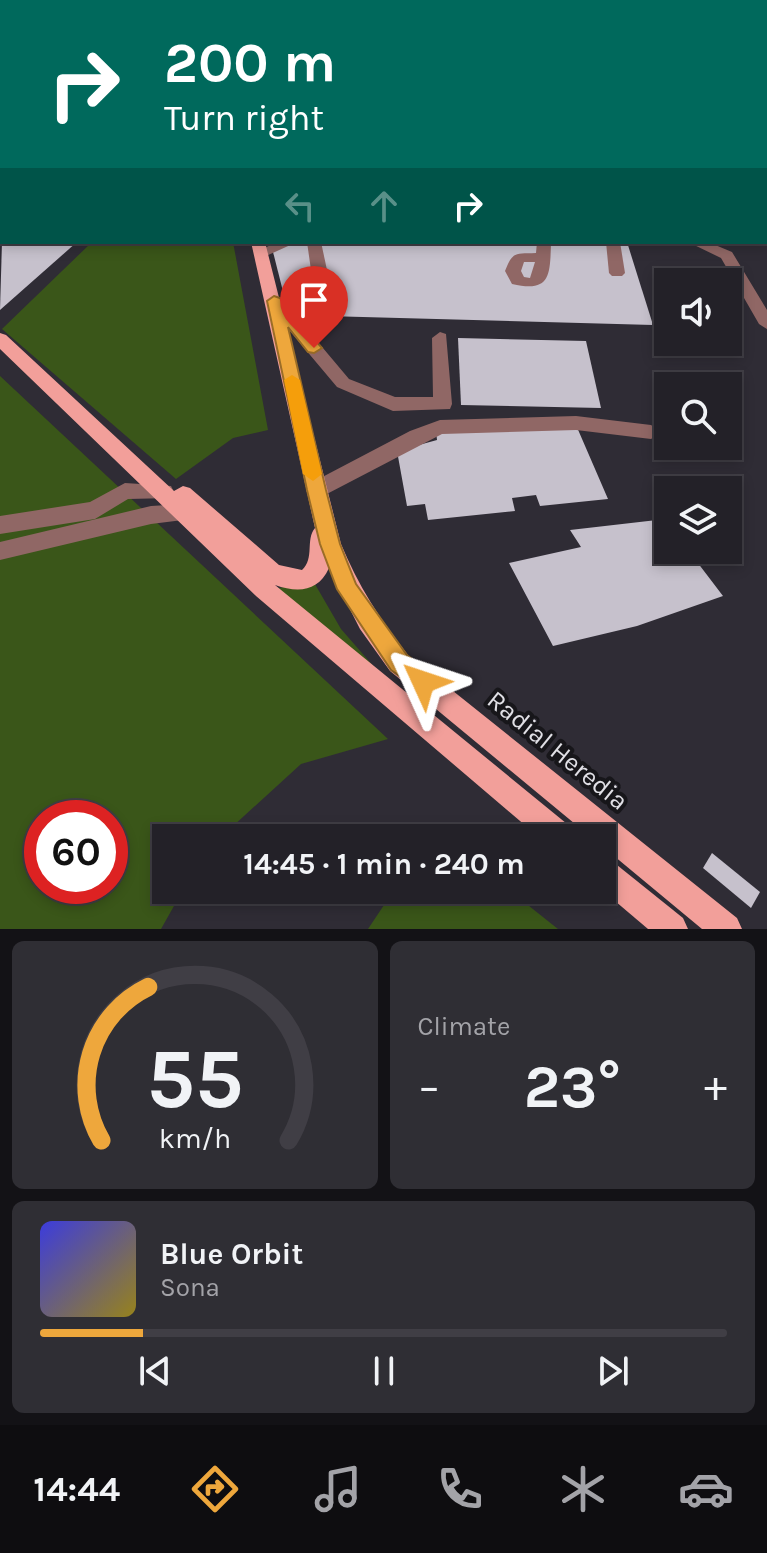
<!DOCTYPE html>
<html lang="en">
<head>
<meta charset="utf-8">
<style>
	body { margin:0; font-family:Karla,sans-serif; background:#2f2e34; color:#f1f3f6; height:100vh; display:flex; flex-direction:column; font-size:30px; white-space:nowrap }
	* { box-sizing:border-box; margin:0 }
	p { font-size:26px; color:#a3a3a8 }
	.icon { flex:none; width:44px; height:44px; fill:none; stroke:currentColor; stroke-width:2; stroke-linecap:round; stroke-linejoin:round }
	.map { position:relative; height:929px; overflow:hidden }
	.panel { display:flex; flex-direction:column; gap:12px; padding:12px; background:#131216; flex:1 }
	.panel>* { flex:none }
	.banner { position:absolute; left:0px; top:0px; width:768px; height:244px; box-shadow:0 4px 12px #0003,0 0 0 2px #403e45; background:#00695c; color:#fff; overflow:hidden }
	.tools { position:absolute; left:654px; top:268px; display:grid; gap:16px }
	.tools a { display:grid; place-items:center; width:88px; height:88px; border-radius:0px; background:#232128; box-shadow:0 4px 12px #0003,0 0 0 2px #403e45; font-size:40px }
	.speed { position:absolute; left:24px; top:800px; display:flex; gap:16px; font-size:40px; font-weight:700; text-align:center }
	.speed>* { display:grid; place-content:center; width:104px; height:104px; border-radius:50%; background:#232128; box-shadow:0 4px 12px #0003,0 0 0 2px #403e45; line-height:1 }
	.speed .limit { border:12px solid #d22; background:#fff; color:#111 }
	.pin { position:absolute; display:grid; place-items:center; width:68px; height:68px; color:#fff; margin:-82px -34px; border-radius:50% 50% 50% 0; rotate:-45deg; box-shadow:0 0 8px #0007 }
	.pin .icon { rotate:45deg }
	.me { position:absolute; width:88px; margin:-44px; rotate:312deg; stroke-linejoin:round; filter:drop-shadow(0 0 6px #0008) }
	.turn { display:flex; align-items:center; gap:28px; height:168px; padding:0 32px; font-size:36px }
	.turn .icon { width:104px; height:104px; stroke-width:2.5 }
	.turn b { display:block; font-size:56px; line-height:68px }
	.lanes { display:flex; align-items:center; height:76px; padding:0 32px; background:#0003; justify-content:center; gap:40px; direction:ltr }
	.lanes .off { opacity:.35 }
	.big { font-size:60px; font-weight:700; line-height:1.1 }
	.panel .widget { flex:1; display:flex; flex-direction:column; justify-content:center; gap:12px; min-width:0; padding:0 28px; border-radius:12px; background:#2f2e34 }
	.panel .dial { align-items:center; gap:0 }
	.dial svg { height:208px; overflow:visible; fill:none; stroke:#403e45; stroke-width:7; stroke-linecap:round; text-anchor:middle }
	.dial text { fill:#f1f3f6; stroke:none }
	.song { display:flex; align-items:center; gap:24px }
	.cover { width:96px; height:96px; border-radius:12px; background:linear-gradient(135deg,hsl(240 70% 55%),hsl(50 70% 35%)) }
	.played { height:8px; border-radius:4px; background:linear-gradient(90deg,#eea73c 15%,#403e45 15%) }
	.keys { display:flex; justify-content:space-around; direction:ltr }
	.heat { display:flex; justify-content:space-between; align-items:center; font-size:44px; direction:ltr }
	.panel .tiles { flex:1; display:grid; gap:12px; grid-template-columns:1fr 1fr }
	.widget:last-child { grid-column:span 2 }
	.trip { position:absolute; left:152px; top:824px; width:464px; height:80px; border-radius:0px; background:#232128; box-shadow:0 4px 12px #0003,0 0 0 2px #403e45; font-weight:700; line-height:80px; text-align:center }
	.tabs { display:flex; height:128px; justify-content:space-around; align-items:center; background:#0e0d10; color:#a3a3a8 }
	.tabs .icon { width:56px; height:56px }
	.tabs .on { color:#eea73c }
	.tabs b { font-size:36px; color:#f1f3f6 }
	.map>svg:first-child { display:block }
	.green { fill:#3a5619; fill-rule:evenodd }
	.building { fill:#c6c1cc }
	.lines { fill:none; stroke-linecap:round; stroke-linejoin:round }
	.minor { fill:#906765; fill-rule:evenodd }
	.major { fill:#f29f9a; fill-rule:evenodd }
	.route { fill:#eea73c; stroke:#9b6d27; stroke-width:2 }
	.slow { fill:#f59e0b }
	.labels { text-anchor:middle; stroke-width:8; stroke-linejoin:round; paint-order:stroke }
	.street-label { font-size:26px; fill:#e1e0e6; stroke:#17161a }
</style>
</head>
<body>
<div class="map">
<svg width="767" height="929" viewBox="0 0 767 929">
	<rect width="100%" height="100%" fill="#2f2c35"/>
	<!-- green -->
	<g class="green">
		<path d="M92,242H233L268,430L233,438L176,479L2,329Z"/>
		<path d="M0,376L388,739L301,764L220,838H166V890H183L161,929H0ZM42,818H110V886H42Z"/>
		<path d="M312,579L341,629L395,691L269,591Z"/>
		<path d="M394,890H509L558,929H368Z"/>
	</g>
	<!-- building -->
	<g class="building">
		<path d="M2,242H77L0,310Z"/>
		<path d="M274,242H627L653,325L289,315L271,244Z"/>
		<path d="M458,338L586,341L601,408L461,405Z"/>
		<path d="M576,425L608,499L540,506L536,495L512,498L515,511L428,520L425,504L407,506L397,451L437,440L436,431Z"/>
		<path d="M657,520L668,526V550H688L723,596L637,626L553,646L509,563L581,547L570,530Z"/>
		<path d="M712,853L760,892L751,908L703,868Z"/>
	</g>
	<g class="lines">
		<!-- minor -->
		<g class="minor">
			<path d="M125,0H156L157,2H126Z"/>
			<path d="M239,0H280L238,2Z"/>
			<rect x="309" y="0" width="8" height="2"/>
			<path d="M641,0H650L651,2H642Z"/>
			<rect x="0" y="47" width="2" height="6"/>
			<path d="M277,242H297L266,256L261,257L254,253Z"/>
			<path d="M307,242H321L327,270L324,273L319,275L311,270Z"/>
			<path d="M537,242H551C550,275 551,293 512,284L505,271C513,251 515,254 536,253ZM524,262H535L530,278L524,277L521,271Z"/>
			<path d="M606,242H620L625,273L622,276H612L609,273Z"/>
			<path d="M688,242H708L732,252L767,310V329L759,324L721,258Z"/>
			<path d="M274,296L280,297L349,379L395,397H433L432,338L440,332L446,334L452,404L450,409L393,411L337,387L268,305V297Z"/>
			<path d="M576,416L651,425L661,432L651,439L576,430L442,434L323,496H309L306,490L309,484L410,431L440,420Z"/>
			<path d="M125,483L171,486L174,492L171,498L128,499L95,519L0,534V516L90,502Z"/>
			<path d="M184,504L191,507L195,513L191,519L151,524L0,560V542L151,506Z"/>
		</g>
		<!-- major -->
		<g class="major">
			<path d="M197,0H205L206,2H198Z"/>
			<rect x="766" y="34" width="1" height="6"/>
			<path d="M2,162V170L0,171V163Z"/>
			<path d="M251,242H265L341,544C358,585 380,620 408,655L737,918L742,929H702L602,846V838H592L390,671L360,629L329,568C318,592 298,593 275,585L572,828L576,838H540L256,596L0,349V333L6,335L174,491L183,486L190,488L279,565L302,570C315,558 305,540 315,528Z"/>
			<path d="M602,856L612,861L683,918L688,929H648L602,890Z"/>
		</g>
	</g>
	<!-- route -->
	<path class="route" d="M274,296L280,298L322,348L314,353L308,352L288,327L326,490L340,544L356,584L407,655L431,674L434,682L431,689L423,693L391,670L337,589L320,544L307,490L267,301Z"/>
	<!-- slow -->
	<path class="slow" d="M292,375L300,380L322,474L313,481L303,474L284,380Z"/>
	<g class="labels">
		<!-- street labels -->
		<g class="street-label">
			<text transform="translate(558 750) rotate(39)" y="9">Radial Heredia</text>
		</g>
	</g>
</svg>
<div class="tools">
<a><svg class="icon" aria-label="sound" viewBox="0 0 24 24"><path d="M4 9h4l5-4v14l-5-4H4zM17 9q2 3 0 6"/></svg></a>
<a><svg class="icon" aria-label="search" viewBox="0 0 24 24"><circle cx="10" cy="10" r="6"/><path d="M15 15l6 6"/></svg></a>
<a><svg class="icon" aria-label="layers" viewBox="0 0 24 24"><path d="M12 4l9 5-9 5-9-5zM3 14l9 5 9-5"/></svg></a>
</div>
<div class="speed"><div class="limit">60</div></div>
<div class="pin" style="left:314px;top:348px;background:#d93025"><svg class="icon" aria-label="arrive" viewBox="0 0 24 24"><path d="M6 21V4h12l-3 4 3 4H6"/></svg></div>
<svg class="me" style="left:423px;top:682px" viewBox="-20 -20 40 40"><path d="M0-17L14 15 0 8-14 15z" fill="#eea73c" stroke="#fff" stroke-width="4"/></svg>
<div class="trip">14:45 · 1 min · 240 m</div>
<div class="banner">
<div class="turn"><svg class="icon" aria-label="right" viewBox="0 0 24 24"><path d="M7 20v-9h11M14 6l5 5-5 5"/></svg><div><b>200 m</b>Turn right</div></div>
<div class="lanes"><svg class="icon off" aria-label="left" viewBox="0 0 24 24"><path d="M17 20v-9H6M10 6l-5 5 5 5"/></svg><svg class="icon off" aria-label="ahead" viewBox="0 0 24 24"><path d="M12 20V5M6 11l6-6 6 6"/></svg><svg class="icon" aria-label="right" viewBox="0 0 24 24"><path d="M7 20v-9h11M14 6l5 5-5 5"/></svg></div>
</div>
</div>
<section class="panel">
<div class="tiles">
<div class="widget dial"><svg viewBox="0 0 100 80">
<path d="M14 69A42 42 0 1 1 86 69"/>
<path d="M14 69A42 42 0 0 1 32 10" stroke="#eea73c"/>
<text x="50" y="56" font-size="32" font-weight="700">55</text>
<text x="50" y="72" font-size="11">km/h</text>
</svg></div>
<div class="widget"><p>Climate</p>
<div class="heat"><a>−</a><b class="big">23°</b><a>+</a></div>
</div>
<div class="widget">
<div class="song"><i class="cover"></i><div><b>Blue Orbit</b><p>Sona</p></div></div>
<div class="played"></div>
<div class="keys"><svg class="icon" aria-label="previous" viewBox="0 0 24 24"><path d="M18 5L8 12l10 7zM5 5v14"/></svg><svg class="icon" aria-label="pause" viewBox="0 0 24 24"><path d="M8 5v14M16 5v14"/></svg><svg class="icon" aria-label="next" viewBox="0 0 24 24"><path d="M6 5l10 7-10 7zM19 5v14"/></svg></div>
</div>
</div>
</section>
<nav class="tabs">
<b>14:44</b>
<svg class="icon on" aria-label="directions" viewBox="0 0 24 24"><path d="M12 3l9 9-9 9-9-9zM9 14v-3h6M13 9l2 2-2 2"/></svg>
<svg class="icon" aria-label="music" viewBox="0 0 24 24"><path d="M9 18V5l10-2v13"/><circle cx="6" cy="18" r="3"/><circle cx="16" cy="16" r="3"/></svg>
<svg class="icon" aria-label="phone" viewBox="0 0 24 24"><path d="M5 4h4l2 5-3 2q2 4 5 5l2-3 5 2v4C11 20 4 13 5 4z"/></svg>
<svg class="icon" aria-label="climate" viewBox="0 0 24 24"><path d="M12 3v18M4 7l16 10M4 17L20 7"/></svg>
<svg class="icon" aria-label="car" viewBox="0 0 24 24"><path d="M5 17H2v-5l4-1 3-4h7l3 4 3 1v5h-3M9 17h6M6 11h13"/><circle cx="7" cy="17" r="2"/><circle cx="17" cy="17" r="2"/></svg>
</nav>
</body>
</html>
